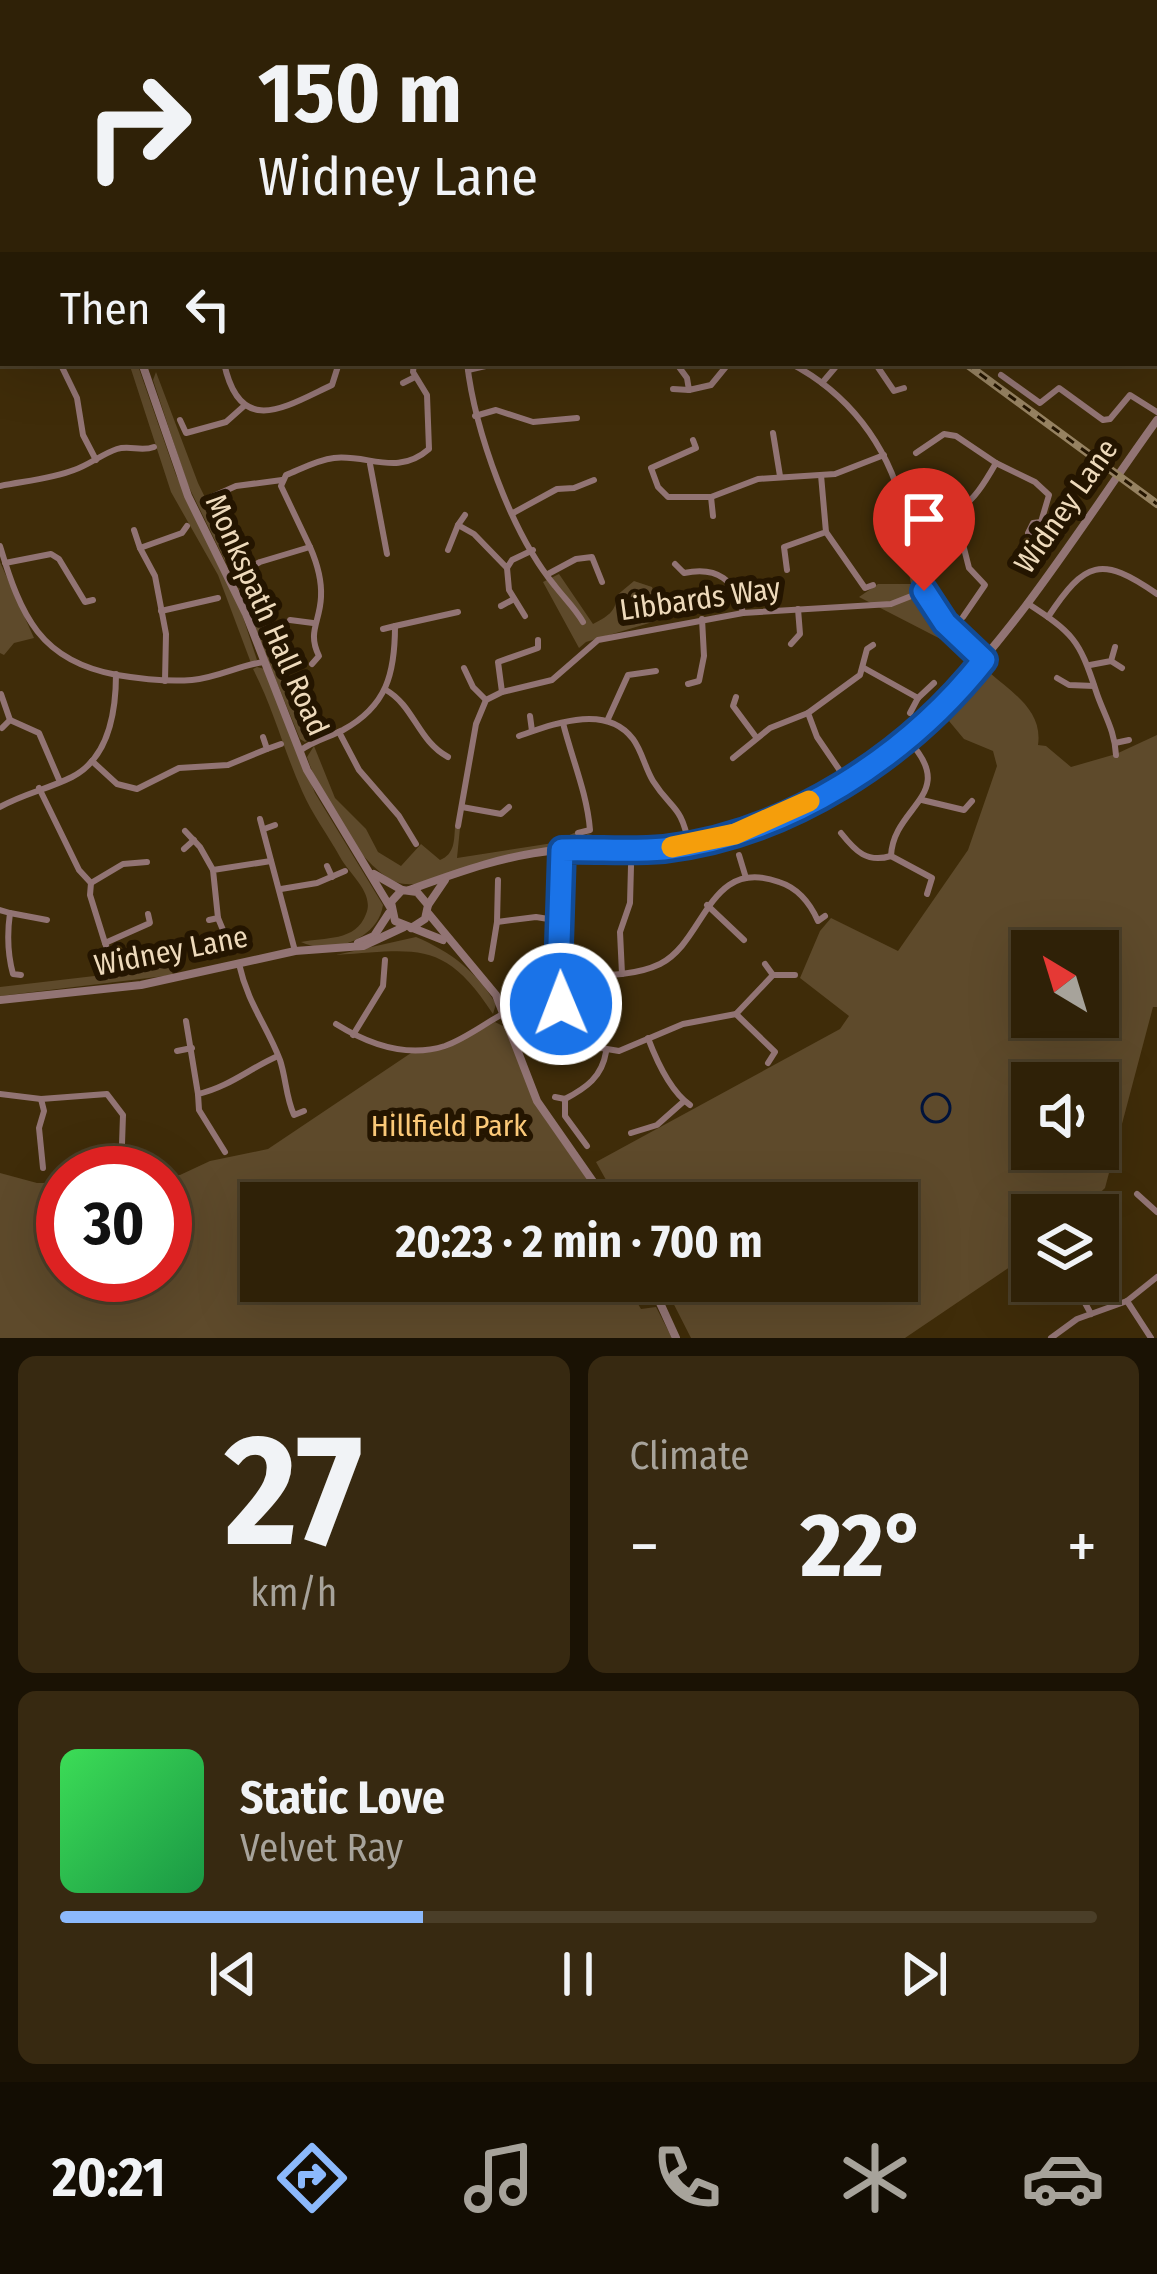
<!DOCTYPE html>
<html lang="en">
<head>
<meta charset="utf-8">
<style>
	body { margin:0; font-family:"Fira Sans Condensed",sans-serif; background:#372911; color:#f1f3f6; height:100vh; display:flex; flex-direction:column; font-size:45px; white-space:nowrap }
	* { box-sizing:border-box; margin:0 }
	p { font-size:39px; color:#a7a39b }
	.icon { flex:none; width:66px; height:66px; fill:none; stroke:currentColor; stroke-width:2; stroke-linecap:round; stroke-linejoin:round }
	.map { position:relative; height:1338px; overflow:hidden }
	.side { display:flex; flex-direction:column; gap:18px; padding:18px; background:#1a1204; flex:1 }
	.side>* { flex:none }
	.hud { position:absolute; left:0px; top:0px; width:1158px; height:366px; box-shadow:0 12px 48px #0002,0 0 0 3px #4a3e28; background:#2f2107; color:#f1f3f6; overflow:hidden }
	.needle { width:78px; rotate:322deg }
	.fabs { position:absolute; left:1011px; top:930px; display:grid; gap:24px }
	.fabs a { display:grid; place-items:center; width:108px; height:108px; border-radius:0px; background:#2f2107; box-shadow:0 12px 48px #0002,0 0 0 3px #4a3e28; font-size:60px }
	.speed { position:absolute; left:36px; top:1146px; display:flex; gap:24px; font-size:60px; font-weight:700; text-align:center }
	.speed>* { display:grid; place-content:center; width:156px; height:156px; border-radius:50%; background:#2f2107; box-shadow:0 12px 48px #0002,0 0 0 3px #4a3e28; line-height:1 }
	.speed .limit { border:18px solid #d22; background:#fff; color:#111 }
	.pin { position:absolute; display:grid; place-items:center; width:102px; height:102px; color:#fff; margin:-123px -51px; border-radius:50% 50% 50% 0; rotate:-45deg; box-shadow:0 0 12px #0007 }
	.pin .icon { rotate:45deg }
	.me { position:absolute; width:132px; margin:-66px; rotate:359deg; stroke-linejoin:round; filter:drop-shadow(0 0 9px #0008) }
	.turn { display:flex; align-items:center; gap:42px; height:252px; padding:0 60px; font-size:54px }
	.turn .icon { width:156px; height:156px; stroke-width:2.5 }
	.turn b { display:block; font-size:84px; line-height:102px }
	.then { display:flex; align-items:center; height:114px; padding:0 60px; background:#0003; gap:24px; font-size:45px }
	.big { font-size:90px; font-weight:700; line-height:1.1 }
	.side .card { flex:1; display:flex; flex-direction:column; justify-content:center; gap:18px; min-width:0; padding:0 42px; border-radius:18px; background:#372911 }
	.side .dial { align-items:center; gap:0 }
	.dial b { font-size:156px; line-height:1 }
	.song { display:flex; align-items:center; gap:36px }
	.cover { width:144px; height:144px; border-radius:18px; background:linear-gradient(135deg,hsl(130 70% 55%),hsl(140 70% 35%)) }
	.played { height:12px; border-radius:6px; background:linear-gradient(90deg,#8cb9fc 35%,#4a3e28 35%) }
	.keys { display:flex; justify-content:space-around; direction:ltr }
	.heat { display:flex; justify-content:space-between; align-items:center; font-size:66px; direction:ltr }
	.side .tiles { flex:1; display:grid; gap:18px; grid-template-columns:1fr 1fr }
	.card:last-child { grid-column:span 2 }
	.trip { position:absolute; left:240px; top:1182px; width:678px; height:120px; border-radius:0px; background:#2f2107; box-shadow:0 12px 48px #0002,0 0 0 3px #4a3e28; font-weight:700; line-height:120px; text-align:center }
	.tab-bar { display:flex; height:192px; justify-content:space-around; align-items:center; background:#130d03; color:#a7a39b }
	.tab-bar .icon { width:84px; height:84px }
	.tab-bar .active { color:#8cb9fc }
	.tab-bar b { font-size:54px; color:#f1f3f6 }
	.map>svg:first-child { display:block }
	.green { fill:#5e4a2b; fill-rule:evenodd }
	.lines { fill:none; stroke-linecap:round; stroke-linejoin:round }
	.stream { stroke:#00133b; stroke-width:3 }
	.minor { stroke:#927474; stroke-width:6 }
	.tertiary { stroke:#927474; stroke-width:8 }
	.rail-casing { stroke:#968261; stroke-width:8 }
	.rail { stroke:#241500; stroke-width:3; stroke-dasharray:9; stroke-linecap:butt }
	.route-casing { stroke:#114b97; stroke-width:30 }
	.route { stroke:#1a73e8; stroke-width:21 }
	.slow { stroke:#f59e0b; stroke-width:21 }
	.labels { text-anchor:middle; stroke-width:12; stroke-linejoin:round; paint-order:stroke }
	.street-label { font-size:30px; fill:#eedabb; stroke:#241500 }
	.park-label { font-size:30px; fill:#fbc978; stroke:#241500 }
</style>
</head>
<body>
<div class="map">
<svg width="1157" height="1338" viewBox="0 0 1157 1338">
	<rect width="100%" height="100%" fill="#3f2c09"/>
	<!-- green -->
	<g class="green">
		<path d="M129,363H137L176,475L241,611L257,660L251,663L218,575L171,492Z"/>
		<path d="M156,372L198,483L238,565L231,566L225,561L187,483L153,380Z"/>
		<path d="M0,562L34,638L14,643L4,655L0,653Z"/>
		<path d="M907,562L934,619L962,650L859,597L878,584H911Z"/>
		<path d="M559,574L593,624C606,617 617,612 616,596L634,581L652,587L660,612L656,621L586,642L579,648L543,582Z"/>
		<path d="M240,575L274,641L313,738L305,742L300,739L236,582Z"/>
		<path d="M257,667L265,669L315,793L383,905C378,940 330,956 301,942C324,937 356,942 366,914C375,893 349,874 340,857C328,835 312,814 302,791C284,751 274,710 253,669Z"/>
		<path d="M990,673C1013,693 1043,711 1038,745L1046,746L1071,767L1116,754L1157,735V1007H1153L1105,1188L1077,1215H1032V1252L905,1338H691L662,1281H897V1203H619L596,1162L840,1029L849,1016L800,978L820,931L831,918L898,951L968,850L997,766L993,751L964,739L949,721ZM1032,951H1098V1017H1032ZM1032,1083H1098V1149H1032Z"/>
		<path d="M314,746L335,798L366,829L378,852L401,866L421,844L440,860C455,854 454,840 455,827L460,828L457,858L553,843L576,832L580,837L588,834L642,846C593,850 541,849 494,859C466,865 434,886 405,884C366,880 318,792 307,757Z"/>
		<path d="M416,937C451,952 476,971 496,1004L493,1014C444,939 417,950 336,955Z"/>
		<path d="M169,959L173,975L0,996V987L103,975Z"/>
		<path d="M495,1022L507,1028L545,1119L604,1203H261V1281H647L650,1291L643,1292L638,1304L641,1309L656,1307L672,1338H0V1173L37,1183H63V1275H165V1175H180L210,1161L268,1149L411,1053L446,1049Z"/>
	</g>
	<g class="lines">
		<!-- stream -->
		<circle class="stream" cx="936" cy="1108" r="14"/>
		<!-- minor -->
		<g class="minor">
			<path d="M52,0L53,3"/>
			<path d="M129,0V3"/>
			<path d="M284,0V3"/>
			<path d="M400,0L404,3"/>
			<path d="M8,3L15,0"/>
			<path d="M0,6L3,5"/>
			<path d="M0,198L3,190"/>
			<path d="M0,218V226"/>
			<path d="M0,290L3,292"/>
			<path d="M0,311L3,308"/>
			<path d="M60,363L77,398L83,435L96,460"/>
			<path d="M224,363C240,438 285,407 332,385L339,363"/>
			<path d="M467,363C475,431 511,533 555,586C565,599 575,608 583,622"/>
			<path d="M676,363L687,378L689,390L711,385L729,363"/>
			<path d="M790,363C848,393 887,444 903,507C910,534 913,563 924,589C936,618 959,641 984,660"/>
			<path d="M875,363L894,391L904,388"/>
			<path d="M143,366L156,363"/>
			<path d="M468,370L490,365"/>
			<path d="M1001,375L1040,403L1059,388L1103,420L1110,419L1130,395L1157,412"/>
			<path d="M403,383L415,377"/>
			<path d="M822,383L839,363"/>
			<path d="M673,389L689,390"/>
			<path d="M475,416L496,410L533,422L577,418"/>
			<path d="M180,420L186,433L226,422L244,406"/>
			<path d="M773,433L780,476"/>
			<path d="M693,440L696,448L651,468L658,487L668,497H711L758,479L835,474L884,455"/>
			<path d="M996,463L1035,482L1049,495L1041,522L1056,535L1050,546L1041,545L1028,533L1033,523L1041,522"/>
			<path d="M370,464L387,554"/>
			<path d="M0,486C25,481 51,479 74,470C89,465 102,454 117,449C130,445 141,452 154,447"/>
			<path d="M711,497L713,516"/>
			<path d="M209,498L236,486L282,480"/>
			<path d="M513,513L557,489L574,488L594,480"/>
			<path d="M955,513L969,568L985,585L963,617"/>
			<path d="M907,524C961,512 968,512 996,463L956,436L944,434L916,453"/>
			<path d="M458,525L465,515"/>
			<path d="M134,530L140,548"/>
			<path d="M826,532L865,588L873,585"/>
			<path d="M0,546C21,616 40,661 117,675C141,679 167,682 192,680C217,678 240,665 264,662"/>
			<path d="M310,547C317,563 322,579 321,597C320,622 307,632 319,656L312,664"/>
			<path d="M448,550L458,525L474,534L507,568L512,560L533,550"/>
			<path d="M5,563L51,554L59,559L85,602L93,600"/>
			<path d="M675,564L684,573C718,566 735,580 743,613"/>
			<path d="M507,568L509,590L525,616"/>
			<path d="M787,570L784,547L826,532L821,475"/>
			<path d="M548,574L576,559L592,557L602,582"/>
			<path d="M229,578L260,562L310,547L281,486L286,475C301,469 317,460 334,458C368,454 397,477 429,449L427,395L413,372L414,363"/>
			<path d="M1027,603C1073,633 1079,639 1096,691C1103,713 1115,730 1116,755"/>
			<path d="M501,606L514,599"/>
			<path d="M161,611L218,598"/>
			<path d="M1048,617C1085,561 1101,555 1157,594"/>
			<path d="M290,620L313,623"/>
			<path d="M383,629L395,626"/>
			<path d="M791,644L800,634L798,609"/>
			<path d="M1111,661L1122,668"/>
			<path d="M1090,665L1111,661L1115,647"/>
			<path d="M464,668L473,687L486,700"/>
			<path d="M864,668L918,698L934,683"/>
			<path d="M1057,678L1069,685L1094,686"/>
			<path d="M165,681L166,634L155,576L140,548L182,533L187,526"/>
			<path d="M688,684L699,681L704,656L702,619"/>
			<path d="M386,690C414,706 418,741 448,757"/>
			<path d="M502,692L498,662L538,648V640"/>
			<path d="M1,694L10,720"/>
			<path d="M736,697L733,706L756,737"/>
			<path d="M910,713L918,698"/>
			<path d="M530,716L532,731"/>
			<path d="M608,719L628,675L656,671"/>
			<path d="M563,723C572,759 587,793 590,830L578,833"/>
			<path d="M2,728L10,720L39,733L60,782"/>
			<path d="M339,732L359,770L399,816L416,844"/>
			<path d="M519,736C554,724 606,703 633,739C642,751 645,768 653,781C672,811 681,804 689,845"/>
			<path d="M907,739C961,795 893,805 891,856L932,878L927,894"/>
			<path d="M1115,743L1129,740"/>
			<path d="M267,749L281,744"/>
			<path d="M301,750C313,741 329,737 343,730C387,706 395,673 395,626L458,612"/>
			<path d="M733,758L770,728L808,713"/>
			<path d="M92,761L117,784L137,789L179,768L228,765L267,749L263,737"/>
			<path d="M847,781L817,737L808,713L860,675L867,649L873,645"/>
			<path d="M39,788L79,870L91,883"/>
			<path d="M922,800L964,810L972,801"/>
			<path d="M0,807C23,794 48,789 72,777C109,758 116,712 116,674"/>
			<path d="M462,807L501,814L509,807"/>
			<path d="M260,819L295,951"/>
			<path d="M458,826L476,724L486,700L502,692L552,680L598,640L743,613L891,604L924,591"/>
			<path d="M264,829L275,825"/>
			<path d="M185,831L200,847L213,870"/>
			<path d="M841,833C856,852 867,863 891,856"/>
			<path d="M184,849L194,840"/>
			<path d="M562,850L559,990L570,1029L589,1046L619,1051L683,1024L736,1014L773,975H795"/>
			<path d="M739,855L746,878"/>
			<path d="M327,866L332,877"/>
			<path d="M498,880L497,922L536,917L561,921"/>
			<path d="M91,883L90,895L105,943L150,923L148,914"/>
			<path d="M91,883L123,864L147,862"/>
			<path d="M281,889L317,883L345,871"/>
			<path d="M707,905L744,940"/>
			<path d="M0,910L10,913C7,934 7,952 13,974L21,975"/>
			<path d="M10,913L47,920"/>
			<path d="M218,918L223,930"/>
			<path d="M209,920L218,918L213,870L271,861"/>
			<path d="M105,943L109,954"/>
			<path d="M491,959L497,922"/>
			<path d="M239,964C248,1004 266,1024 280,1060C286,1078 286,1098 294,1115L304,1111"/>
			<path d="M765,964L773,975"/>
			<path d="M622,974L620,932L630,903L631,866"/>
			<path d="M558,975C591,974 629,979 660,964C706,941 708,856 779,882C798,888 810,903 818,921L825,916"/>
			<path d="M736,1014L775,1052L768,1063"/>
			<path d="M186,1021L198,1094"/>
			<path d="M336,1024C368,1044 407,1058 445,1046C465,1039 486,1023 504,1013"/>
			<path d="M353,1035L383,986L385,960"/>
			<path d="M648,1038C657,1062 670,1091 690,1105"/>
			<path d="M177,1051L192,1048"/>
			<path d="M0,1094L41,1099L107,1094L123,1115L121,1173"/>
			<path d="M555,1097L565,1099C586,1088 602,1077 606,1052"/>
			<path d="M41,1099L44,1111L39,1128L43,1168"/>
			<path d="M565,1099V1116L587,1146"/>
			<path d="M631,1133L657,1125L683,1102"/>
			<path d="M225,1152L199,1110L198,1094C229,1087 250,1068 278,1056"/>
			<path d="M1137,1194L1157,1212"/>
			<path d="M1073,1281L1091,1314"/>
			<path d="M1127,1301L1151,1338"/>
			<path d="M1051,1338L1077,1319L1127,1301L1157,1277"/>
		</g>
		<!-- tertiary -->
		<g class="tertiary">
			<path d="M644,0L647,3"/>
			<path d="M0,135L3,137"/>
			<path d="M1155,317L1157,319"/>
			<path d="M142,363L188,496L246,614L307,770L390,907"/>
			<path d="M374,874L402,890"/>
			<path d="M409,890C459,872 505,855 558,850C613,845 666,853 720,838C934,781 1037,586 1157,420"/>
			<path d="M428,905L445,880"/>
			<path d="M428,913L496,995L537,1101L608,1203"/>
			<path d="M411,928L425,919L428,905L417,892L402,890L391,902L395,921L443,940"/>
			<path d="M358,943L374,936L389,913"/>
			<path d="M0,1000L141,985L295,951L363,946L404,927"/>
			<path d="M650,1281L676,1338"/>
		</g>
		<!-- rail casing -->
		<g class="rail-casing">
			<g id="rail">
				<path d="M489,0L493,3"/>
				<path d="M965,363L1157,504"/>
			</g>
		</g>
		<!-- rail -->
		<use href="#rail" class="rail"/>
	</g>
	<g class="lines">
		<!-- route casing -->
		<g class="route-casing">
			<path id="route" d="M561,1004L558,975L562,850C596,849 631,852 664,849C788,835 908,756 984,660L945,623L924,591"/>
		</g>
		<!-- route -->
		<use href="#route" class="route"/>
		<!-- slow -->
		<path class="slow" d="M672,847L735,834L809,801"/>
	</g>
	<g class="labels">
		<!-- street labels -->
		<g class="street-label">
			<text transform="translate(1066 506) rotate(-55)" y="10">Widney Lane</text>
			<text transform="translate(700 599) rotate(-8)" y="10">Libbards Way</text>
			<text transform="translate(267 615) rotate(66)" y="10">Monkspath Hall Road</text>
			<text transform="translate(171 951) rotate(-11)" y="10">Widney Lane</text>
		</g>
		<!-- park labels -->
		<g class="park-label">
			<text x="449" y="1136">Hillfield Park</text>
		</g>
	</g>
</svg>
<div class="fabs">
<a><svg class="needle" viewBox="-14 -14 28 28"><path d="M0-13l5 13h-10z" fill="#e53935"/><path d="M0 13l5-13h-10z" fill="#a7a39b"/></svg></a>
<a><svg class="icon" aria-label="sound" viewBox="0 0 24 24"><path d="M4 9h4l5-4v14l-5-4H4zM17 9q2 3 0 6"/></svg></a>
<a><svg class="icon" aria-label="layers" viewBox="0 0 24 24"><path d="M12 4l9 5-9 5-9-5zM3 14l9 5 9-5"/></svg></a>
</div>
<div class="speed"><div class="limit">30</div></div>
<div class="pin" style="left:924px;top:591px;background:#d93025"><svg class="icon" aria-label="arrive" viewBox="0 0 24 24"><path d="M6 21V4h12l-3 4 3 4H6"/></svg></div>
<svg class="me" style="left:561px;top:1004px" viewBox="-20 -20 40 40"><circle r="17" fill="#1a73e8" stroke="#fff" stroke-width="3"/><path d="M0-11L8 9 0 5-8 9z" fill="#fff"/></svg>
<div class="trip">20:23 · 2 min · 700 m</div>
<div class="hud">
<div class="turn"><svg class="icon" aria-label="right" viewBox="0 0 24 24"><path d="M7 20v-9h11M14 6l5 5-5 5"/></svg><div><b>150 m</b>Widney Lane</div></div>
<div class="then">Then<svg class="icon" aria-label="left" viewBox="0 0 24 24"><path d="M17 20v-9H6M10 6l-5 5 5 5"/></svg></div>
</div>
</div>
<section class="side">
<div class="tiles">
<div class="card dial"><b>27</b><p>km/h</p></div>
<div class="card"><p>Climate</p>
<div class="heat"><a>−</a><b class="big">22°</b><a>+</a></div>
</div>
<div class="card">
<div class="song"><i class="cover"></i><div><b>Static Love</b><p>Velvet Ray</p></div></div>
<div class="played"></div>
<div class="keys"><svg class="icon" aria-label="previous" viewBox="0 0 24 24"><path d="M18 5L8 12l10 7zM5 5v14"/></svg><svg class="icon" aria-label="pause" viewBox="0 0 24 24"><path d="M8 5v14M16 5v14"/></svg><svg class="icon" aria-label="next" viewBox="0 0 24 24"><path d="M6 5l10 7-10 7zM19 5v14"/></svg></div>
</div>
</div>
</section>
<nav class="tab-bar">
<b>20:21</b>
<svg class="icon active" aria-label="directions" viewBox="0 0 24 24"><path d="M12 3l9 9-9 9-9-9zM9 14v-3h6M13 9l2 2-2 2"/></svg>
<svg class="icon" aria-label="music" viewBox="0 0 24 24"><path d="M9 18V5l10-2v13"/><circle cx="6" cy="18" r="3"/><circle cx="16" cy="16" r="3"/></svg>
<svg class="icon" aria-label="phone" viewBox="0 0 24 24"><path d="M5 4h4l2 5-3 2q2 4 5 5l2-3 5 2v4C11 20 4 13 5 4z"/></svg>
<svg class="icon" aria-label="climate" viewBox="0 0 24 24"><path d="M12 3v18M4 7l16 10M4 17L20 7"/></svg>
<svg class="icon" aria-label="car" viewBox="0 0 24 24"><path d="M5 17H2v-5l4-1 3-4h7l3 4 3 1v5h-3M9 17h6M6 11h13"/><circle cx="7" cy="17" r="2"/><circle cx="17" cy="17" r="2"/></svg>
</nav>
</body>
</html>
